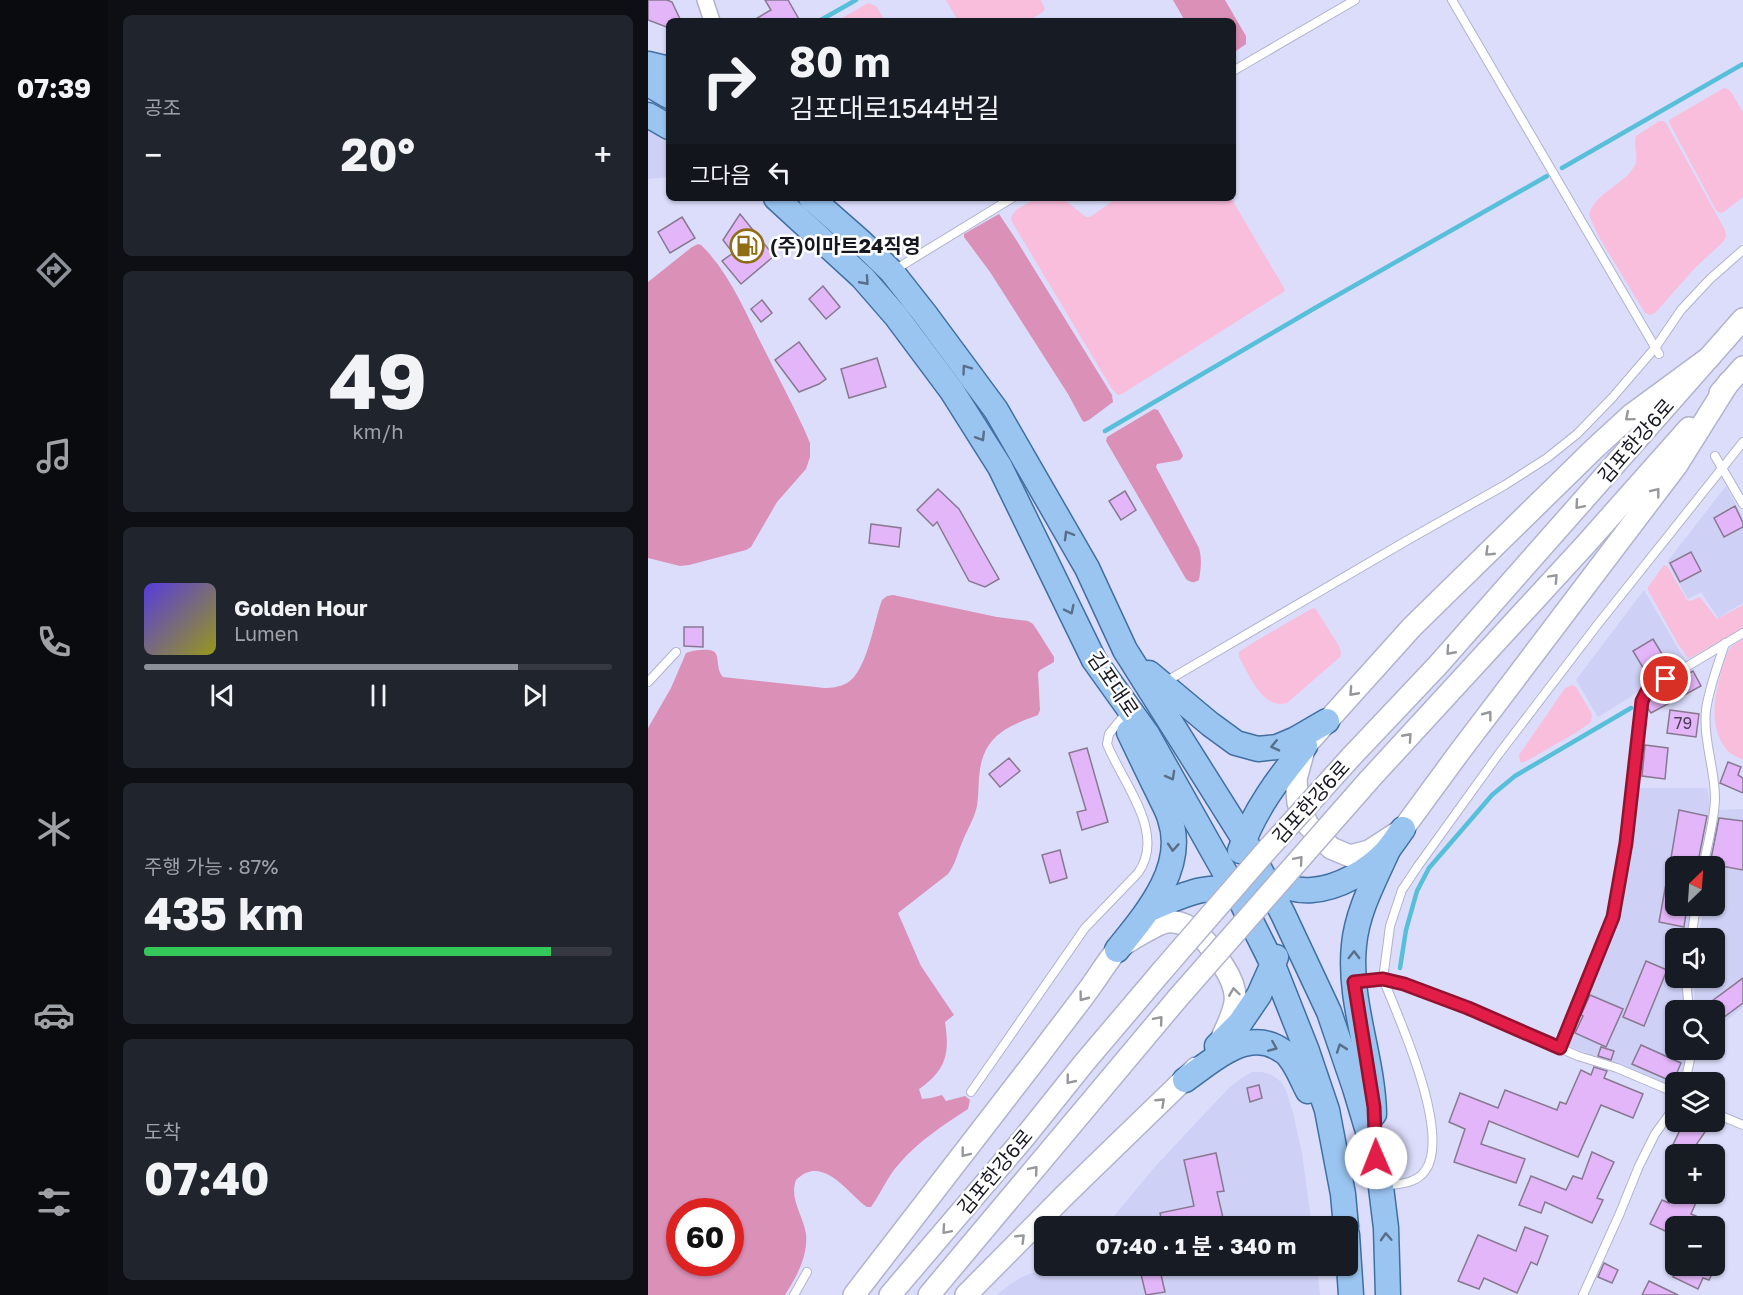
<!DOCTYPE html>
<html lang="ko">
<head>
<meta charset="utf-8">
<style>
	body { margin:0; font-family:"Golos Text","Noto Sans KR",sans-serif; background:#20242c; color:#f1f3f6; height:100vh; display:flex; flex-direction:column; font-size:22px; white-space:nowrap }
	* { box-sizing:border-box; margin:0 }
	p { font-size:20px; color:#9ea1a6 }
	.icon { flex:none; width:33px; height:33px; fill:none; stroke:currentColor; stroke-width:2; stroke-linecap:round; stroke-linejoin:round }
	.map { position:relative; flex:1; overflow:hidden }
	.panel { display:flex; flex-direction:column; gap:15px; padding:15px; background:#0d0f14; width:540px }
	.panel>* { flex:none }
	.top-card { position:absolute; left:18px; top:18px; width:570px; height:183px; border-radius:9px; box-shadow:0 2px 4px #0004; background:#171b24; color:#f1f3f6; overflow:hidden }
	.needle { width:39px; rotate:25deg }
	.buttons { position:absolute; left:1017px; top:856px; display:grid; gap:12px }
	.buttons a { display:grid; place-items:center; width:60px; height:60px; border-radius:9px; background:#171b24; box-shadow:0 2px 4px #0004; font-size:30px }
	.speed { position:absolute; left:18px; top:1198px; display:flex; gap:12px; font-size:30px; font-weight:700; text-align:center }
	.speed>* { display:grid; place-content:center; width:78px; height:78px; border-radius:50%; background:#171b24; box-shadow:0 2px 4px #0004; line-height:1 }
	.speed .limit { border:9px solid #d22; background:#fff; color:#111 }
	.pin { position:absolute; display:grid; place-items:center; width:51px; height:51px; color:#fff; margin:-26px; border:3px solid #fff; border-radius:50%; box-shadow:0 2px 6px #0007 }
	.me { position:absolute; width:66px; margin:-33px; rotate:359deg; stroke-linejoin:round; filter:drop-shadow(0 0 4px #0008) }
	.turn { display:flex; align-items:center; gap:21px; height:126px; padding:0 24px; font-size:27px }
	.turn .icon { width:78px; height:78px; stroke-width:2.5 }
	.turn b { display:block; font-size:42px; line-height:51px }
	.then { display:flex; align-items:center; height:57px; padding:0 24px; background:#0003; gap:12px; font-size:22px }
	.big { font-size:45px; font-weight:700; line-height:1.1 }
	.panel .tile { flex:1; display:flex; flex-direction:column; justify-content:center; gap:9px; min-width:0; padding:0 21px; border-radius:9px; background:#20242c }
	.panel .dial { align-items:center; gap:0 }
	.dial b { font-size:78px; line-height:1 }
	.song { display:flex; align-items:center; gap:18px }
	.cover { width:72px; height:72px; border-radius:9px; background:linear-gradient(135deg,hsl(250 70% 55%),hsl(60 70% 35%)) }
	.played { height:6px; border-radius:3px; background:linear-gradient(90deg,#8c9099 80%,#363941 80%) }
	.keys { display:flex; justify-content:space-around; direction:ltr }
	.heat { display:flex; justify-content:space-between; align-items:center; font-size:33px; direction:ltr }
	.charge { height:9px; border-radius:4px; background:linear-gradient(90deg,#34c759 87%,#363941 0) }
	.trip { position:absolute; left:386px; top:1216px; width:324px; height:60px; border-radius:9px; background:#171b24; box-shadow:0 2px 4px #0004; font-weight:700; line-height:60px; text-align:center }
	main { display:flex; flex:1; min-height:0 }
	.tab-bar { display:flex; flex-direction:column; width:108px; justify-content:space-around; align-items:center; background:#090b0e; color:#9ea1a6 }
	.tab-bar .icon { width:42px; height:42px }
	.tab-bar .active { color:#8c9099 }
	.tab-bar b { font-size:27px; color:#f1f3f6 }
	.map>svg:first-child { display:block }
	.built { fill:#ced0f5 }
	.green { fill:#fabedd }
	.forest { fill:#da90b7; fill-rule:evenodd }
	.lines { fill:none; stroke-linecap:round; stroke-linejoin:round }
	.stream { stroke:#57bfda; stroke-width:4.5 }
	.building { fill:#e3b6f9; stroke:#887890; stroke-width:1.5 }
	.lane-casing { stroke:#b0b2ce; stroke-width:10 }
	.street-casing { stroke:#b0b2ce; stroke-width:18 }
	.secondary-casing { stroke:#b0b2ce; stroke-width:24 }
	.primary-casing { stroke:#406fa2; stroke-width:27 }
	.lane { stroke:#fff; stroke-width:8 }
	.street { stroke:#fff; stroke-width:15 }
	.secondary { stroke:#fff; stroke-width:21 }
	.primary { stroke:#9ac5f1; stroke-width:24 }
	.secondary-bridge-casing { stroke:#b0b2ce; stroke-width:24; stroke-linecap:butt }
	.secondary-bridge { stroke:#fff; stroke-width:21 }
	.oneway { stroke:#586e89 }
	.oneway2 { stroke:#96979b }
	.route-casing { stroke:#92132f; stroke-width:15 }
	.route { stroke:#e11d48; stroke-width:10 }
	.labels { text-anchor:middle; stroke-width:5; stroke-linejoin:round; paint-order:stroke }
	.number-label { font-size:16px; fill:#493f57 }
	.poi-label { font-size:20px; font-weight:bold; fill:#161721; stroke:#fff; text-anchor:start }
	.street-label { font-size:20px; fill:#161721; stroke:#fff }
</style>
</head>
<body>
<main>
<nav class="tab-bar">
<b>07:39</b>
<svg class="icon active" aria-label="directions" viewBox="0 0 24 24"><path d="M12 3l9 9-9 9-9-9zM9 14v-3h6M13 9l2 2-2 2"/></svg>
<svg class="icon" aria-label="music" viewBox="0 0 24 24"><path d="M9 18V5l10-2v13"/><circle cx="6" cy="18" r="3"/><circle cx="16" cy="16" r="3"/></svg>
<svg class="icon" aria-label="phone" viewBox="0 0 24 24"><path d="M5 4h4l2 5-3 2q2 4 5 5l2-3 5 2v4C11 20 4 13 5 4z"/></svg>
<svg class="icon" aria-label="climate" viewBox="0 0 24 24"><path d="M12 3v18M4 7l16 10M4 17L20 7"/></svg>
<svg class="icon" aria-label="car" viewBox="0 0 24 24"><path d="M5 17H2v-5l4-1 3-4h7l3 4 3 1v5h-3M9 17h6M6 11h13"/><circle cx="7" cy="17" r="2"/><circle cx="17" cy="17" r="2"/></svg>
<svg class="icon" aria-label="filters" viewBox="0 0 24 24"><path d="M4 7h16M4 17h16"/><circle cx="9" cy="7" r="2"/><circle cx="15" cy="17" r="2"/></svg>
</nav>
<section class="panel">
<div class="tile"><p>공조</p>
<div class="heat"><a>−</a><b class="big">20°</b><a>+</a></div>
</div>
<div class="tile dial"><b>49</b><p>km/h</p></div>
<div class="tile">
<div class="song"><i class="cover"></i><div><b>Golden Hour</b><p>Lumen</p></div></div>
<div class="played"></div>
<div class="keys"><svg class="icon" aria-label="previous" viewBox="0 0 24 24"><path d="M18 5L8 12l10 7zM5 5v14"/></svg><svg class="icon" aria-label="pause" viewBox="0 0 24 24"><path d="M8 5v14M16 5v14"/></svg><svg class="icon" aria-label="next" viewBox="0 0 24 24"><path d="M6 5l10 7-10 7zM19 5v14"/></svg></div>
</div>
<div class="tile"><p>주행 가능 · 87%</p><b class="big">435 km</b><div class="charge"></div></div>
<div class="tile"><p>도착</p><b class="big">07:40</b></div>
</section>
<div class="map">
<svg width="1095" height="1295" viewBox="0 0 1095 1295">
	<rect width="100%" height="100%" fill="#dbddfb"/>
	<!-- built -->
	<g class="built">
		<path d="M0,122L21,136V177L0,179Z"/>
		<path d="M1078,486L1095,518V603L1070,618L1053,592L1040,599L1019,562Z"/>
		<path d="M996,590L1038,662L950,717L928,680Z"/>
		<path d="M991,788H1059L1061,798V810L1051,867H1028V906H1044L1038,939H1028V978H1034L1037,1011H1028V1050H1040L1037,1065L1029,1083H1028L1027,1089L976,1067L949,1058L921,1046L920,1042L969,922L978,877Z"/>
		<path d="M1095,809V1007L1067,1030L1066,1011H1047L1046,987V978H1066V939H1050L1056,906H1066V867H1062L1071,810Z"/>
		<path d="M604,1072H614L624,1075L633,1082L638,1090L645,1113L654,1153L664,1227H457L505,1169L543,1128L582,1087L595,1077Z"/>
		<path d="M402,1266H669L672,1295H349L361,1285L374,1277Z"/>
	</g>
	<!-- green -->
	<g class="green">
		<path d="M298,0H393L397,9L395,12L381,21H310Z"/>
		<path d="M220,3L228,6L237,21H189Z"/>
		<path d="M1076,88L1080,89L1083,92L1095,112V197L1076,212L1072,213L1068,210L1022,124L1021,120Z"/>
		<path d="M1011,121H1015L1018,123L1077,230L1078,236L1076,241L1047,268L1007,313L1002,315L997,313L951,237L941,215C946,193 977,185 987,165C991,156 985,145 988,136Z"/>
		<path d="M388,198H414L438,217H442L469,198H583L636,288L637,291L474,394L470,395L464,389L364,222L363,217L368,210Z"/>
		<path d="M1016,565L1020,567L1039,600L1042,601L1052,597L1069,619L1095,605V628L1042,658H1040L1030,644L1000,590V587Z"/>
		<path d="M667,608L691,646L693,653L692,657L639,703C614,710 601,674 591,657V652L606,642L663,609Z"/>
		<path d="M1095,639V760C1090,757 1083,755 1079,750C1056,723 1070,680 1080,651L1084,646Z"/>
		<path d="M924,685L928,687L944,714L943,722L929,732L882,759L876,762H872L871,755L917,688Z"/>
	</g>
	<!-- forest -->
	<g class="forest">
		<path d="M525,0H577L598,36V44L585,53V21H537Z"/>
		<path d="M351,214L367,238L464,395L465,402L441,420L436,422L434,420L420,394L342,272L316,237V234Z"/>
		<path d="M50,244L53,245C82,273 99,316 117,351C130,377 144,403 156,429L162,443V457L158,469L129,502L103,547L98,550L41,565L32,566L0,558V282L44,247Z"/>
		<path d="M506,409L510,410L533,451L535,456L532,460L509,464L508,467L551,548C554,559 553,568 551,580C546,583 543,583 538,579L458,441L459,437Z"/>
		<path d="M245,595L349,617L380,621L385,624L389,630L406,657V662L392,670L390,673L392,710L390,715C361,726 338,734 332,769C330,781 331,793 329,806C326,820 318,831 313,845C309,855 307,865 300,874L250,913L273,966L306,1015L297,1022C302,1054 298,1070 271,1089L274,1099L283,1098L294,1095L298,1101L317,1096L322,1100L320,1109C296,1125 270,1141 251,1164C239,1177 233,1193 223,1207H219C200,1194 175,1153 148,1180C141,1199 155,1215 158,1234C160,1256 149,1276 137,1295H0V728L23,688L38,653C43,651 48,650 53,650C78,647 64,664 75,677L176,688C184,688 192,687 199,683C219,672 226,621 234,600L239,596ZM32,1212H82V1263H32Z"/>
	</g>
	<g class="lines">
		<!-- stream -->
		<g class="stream">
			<path d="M171,21L208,0"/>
			<path d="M914,168L1095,64"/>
			<path d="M457,431L667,308L899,176"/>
			<path d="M752,968L758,930L769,891L781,868L832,809L844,795L867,776L983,708"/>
		</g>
	</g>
	<!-- building -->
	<g class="building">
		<path d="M0,0H19L24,2L33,21H21V28L0,20Z"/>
		<path d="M117,0H140L152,21H104L123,10Z"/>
		<path d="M92,214L126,256L93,284L74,261L85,253L75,240Z"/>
		<path d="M34,217L47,238L22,253L10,232Z"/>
		<path d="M175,286L192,307L178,319L161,299Z"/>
		<path d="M114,300L124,313L113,322L103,309Z"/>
		<path d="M151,342L178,379L171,384L151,392L127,360Z"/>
		<path d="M229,358L238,387L201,398L193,369Z"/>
		<path d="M290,489L311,509L351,579L337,587L321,581L289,522L285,526L269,510Z"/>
		<path d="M477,491L488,510L473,520L461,501Z"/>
		<path d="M1087,506L1095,523V527L1076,537L1066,518Z"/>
		<path d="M223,524L253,528L251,547L221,543Z"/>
		<path d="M1043,552L1053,571L1032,582L1022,563Z"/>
		<path d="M36,627H55V647L36,646Z"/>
		<path d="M1005,639L1023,669L1003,681L985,651Z"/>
		<path d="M1045,671L1053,686L1003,713L999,707L1003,695Z"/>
		<path d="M1022,710L1051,714L1048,737L1019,733Z"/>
		<path d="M997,745L1020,748L1017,779L994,776Z"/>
		<path d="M439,748L460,822L434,830L429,812L438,810L421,753Z"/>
		<path d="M361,758L372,771L352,787L341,774Z"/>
		<path d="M1080,762L1093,767L1090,775L1095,778V793L1072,783Z"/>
		<path d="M1031,810L1059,816L1050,862L1023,858Z"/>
		<path d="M1071,818L1095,821V870L1062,864Z"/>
		<path d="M412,850L419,878L402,883L394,855Z"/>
		<path d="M1021,867L1028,868V906H1039L1036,927L1011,922Z"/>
		<path d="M998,961L1019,970L996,1026L975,1017Z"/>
		<path d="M1095,978V1003L1072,1020L1060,1004Z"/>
		<path d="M942,995L975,1009L958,1047L927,1033L935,1016L933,1015Z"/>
		<path d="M993,1045L1033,1063L1025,1082L984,1064Z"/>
		<path d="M953,1047L966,1051L963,1060L950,1056Z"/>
		<path d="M946,1067L959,1071L956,1078L995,1094L985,1118L953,1105L930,1157L841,1121L833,1144L877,1159L868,1183L806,1162L817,1129L801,1122L812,1093L850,1108L857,1090L909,1110L912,1102L918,1104L933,1070L943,1075Z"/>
		<path d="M611,1085L614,1098L602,1102L599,1088Z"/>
		<path d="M1035,1122H1064L1041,1155H1020L1031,1132L1029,1131Z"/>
		<path d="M944,1152L966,1162L949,1198L955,1200L944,1223L897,1202L893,1213L871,1205L883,1176L918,1190L925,1176L934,1179Z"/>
		<path d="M568,1153L576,1191L569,1192L575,1218L570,1219L572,1227H515L512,1213L546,1206L536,1160Z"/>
		<path d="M1027,1190L1028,1194H1035L1049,1200L1043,1214L1048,1216L1043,1227H1028V1236L1002,1224L1014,1200L1021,1203Z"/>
		<path d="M877,1227L900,1236L889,1265L883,1262L869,1293L836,1278L831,1289L810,1281L830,1235L868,1251Z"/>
		<path d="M956,1263L970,1270L964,1283L950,1277Z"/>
		<path d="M491,1266H511L517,1292L498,1295Z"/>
		<path d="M1028,1266H1068L1061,1280L1055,1278L1050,1289L1025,1277L1030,1267Z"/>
		<path d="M1001,1281L1030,1295H994Z"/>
	</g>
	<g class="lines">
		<!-- lane casing -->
		<g class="lane-casing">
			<g id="lane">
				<path d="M804,0L1011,354"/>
				<path d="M585,71L707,0"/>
				<path d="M248,269L364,198"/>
				<path d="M1067,456L1095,504"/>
				<path d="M0,682L28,652"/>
				<path d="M517,682L758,541L857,485L899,458L929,434L964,398L1007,348L1033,310L1062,279L1095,250"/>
				<path d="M1055,867C1059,847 1067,817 1067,798C1067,769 1055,740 1058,710C1061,688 1070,665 1077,643"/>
				<path d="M1043,939L1048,906"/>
				<path d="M1038,978L1041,1011"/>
				<path d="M735,979L742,926L754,890L770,866L850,755L950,624L1095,442"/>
				<path d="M735,979C751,1018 804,1135 777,1171C768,1184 750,1184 735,1186"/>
				<path d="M709,982L735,979L782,992L930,1056L969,1068L1028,1093"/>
				<path d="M912,1048L965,917L978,843L989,737L994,701L998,691L1095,633"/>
				<path d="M1037,1083L1044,1050"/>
				<path d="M323,1092L437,928L490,873C519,833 474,782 459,744L461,734L474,718"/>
				<path d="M1066,1113L1095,1125"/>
				<path d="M146,1295L159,1272"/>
				<path d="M935,1295L972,1213L991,1166L1007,1134L1028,1105"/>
			</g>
		</g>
		<!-- street casing -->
		<g class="street-casing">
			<path id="street" d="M57,0L64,21"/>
		</g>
		<!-- secondary casing -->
		<g class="secondary-casing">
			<g id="secondary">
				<path d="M1062,357L983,415L947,448L764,627L657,746L648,779L650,803L660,825L683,848L702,856L721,851L755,829L810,754L1029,465L1081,382"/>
				<path d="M1072,393L1095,367"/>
				<path d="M703,757L790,665L1095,319"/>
				<path d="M721,780L938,544L1041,428"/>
				<path d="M206,1295C268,1215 330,1135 392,1054C408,1032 425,1011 441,989C450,977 458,963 468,951C473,945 510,923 519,922C545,919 564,948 576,967C594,995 588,1007 575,1035"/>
				<path d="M242,1295L376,1138L436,1063L514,971"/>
				<path d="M281,1295L529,999"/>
				<path d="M318,1295L418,1194L548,1068"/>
			</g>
		</g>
		<!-- primary casing -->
		<g class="primary-casing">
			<g id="primary">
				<path d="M0,64L21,69"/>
				<path d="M0,84L21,96"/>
				<path d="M0,115L21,127"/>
				<path d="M128,198L214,277L248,316L304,391L352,467L446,660L499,734L593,901L625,965L659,1051L679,1110L695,1194L698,1227"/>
				<path d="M163,198L213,242L244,272L277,314L348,410L439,568L477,650L596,839L635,914L681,1012L707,1088L728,1158L733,1187L738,1228L740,1295"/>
				<path d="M501,673L562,724L588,743L610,749L629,747L648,739L679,721"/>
				<path d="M592,851C605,812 631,777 657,746"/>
				<path d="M610,877C627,883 646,892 664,890C691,888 720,871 738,852C744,845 749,837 755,829"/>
				<path d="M502,909C536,895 558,882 597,892"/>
				<path d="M469,950C497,915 539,868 522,819C520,811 515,803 511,794C501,774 491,753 481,732"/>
				<path d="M569,1046L592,1023L611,995L628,957"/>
				<path d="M537,1080C562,1063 595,1030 628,1047C633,1050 639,1053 642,1058C650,1068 654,1080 660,1091"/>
				<path d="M726,1114C725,1057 700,1002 706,945C709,912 726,881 740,850"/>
				<path d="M699,1235L703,1295"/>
			</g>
		</g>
		<!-- lane -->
		<use href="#lane" class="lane"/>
		<!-- street -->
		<use href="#street" class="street"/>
		<!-- secondary -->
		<use href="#secondary" class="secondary"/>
		<!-- primary -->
		<use href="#primary" class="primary"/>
		<!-- secondary-bridge casing -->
		<g class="secondary-bridge-casing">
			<g id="secondary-bridge">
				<path d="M514,971L618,851L703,757"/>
				<path d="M529,999L721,780"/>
			</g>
		</g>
		<!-- secondary-bridge -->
		<use href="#secondary-bridge" class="secondary-bridge"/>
	</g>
	<!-- one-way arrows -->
	<defs><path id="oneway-chevron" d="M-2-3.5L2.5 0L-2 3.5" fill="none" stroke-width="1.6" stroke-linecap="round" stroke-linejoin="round" transform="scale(1.5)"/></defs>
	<g class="oneway">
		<use href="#oneway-chevron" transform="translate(217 281) rotate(48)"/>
		<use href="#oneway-chevron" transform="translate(318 369) rotate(-126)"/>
		<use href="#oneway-chevron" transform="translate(333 437) rotate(58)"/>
		<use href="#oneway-chevron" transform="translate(420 535) rotate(-120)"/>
		<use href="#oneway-chevron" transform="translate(422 610) rotate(64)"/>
		<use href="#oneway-chevron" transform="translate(627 746) rotate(167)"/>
		<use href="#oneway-chevron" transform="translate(523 776) rotate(61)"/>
		<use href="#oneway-chevron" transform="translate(525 847) rotate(94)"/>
		<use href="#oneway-chevron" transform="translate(706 955) rotate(-89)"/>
		<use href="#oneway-chevron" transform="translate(625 1047) rotate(23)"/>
		<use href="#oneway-chevron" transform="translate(693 1048) rotate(-109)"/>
		<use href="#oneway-chevron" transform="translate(738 1237) rotate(-93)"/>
	</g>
	<g class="oneway2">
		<use href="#oneway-chevron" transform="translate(981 417) rotate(140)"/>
		<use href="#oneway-chevron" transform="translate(1008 492) rotate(-52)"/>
		<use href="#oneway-chevron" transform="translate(931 505) rotate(131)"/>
		<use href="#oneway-chevron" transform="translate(841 552) rotate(136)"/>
		<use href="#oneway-chevron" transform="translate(906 578) rotate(-47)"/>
		<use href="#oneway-chevron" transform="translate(802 651) rotate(132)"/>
		<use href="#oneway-chevron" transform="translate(705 692) rotate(132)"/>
		<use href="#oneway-chevron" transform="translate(840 715) rotate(-53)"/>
		<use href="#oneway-chevron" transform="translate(760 737) rotate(-48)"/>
		<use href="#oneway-chevron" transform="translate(651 860) rotate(-49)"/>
		<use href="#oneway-chevron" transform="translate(586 992) rotate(-98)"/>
		<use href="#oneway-chevron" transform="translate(435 997) rotate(127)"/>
		<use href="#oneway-chevron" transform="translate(511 1020) rotate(-50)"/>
		<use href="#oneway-chevron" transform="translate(422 1080) rotate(129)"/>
		<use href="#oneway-chevron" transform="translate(513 1102) rotate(-43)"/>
		<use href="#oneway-chevron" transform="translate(317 1153) rotate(128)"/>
		<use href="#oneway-chevron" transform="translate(386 1170) rotate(-50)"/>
		<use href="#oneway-chevron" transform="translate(298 1230) rotate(131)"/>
		<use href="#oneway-chevron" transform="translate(373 1238) rotate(-45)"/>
	</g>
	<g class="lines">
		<!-- route casing -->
		<g class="route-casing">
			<path id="route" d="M728,1158L726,1107L706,982L735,979L756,984L820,1008L912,1048L965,917L978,843L994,701L999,691L1018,679"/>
		</g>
		<!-- route -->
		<use href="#route" class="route"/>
	</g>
	<!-- icons -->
	<defs>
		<g id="fuel-ring" transform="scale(1.725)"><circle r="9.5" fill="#fff" stroke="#906c12" stroke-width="1.5"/><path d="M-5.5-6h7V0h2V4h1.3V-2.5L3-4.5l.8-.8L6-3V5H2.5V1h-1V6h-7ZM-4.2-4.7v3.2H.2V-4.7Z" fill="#906c12"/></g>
	</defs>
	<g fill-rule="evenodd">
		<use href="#fuel-ring" x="99" y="246"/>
	</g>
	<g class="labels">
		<!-- number labels -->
		<g class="number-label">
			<text x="1035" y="729">79</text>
		</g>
		<!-- poi labels -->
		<g class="poi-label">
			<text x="122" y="253">(주)이마트24직영</text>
		</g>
		<!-- street labels -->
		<g class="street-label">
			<text transform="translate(988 441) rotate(-49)" y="7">김포한강6로</text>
			<text transform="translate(465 684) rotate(56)" y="7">김포대로</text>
			<text transform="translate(663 802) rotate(-48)" y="7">김포한강6로</text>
			<text transform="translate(347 1172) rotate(-50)" y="7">김포한강6로</text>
		</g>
	</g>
</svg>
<div class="buttons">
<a><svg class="needle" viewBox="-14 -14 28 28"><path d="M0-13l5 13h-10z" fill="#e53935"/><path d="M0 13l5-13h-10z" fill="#9ea1a6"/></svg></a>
<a><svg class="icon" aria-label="sound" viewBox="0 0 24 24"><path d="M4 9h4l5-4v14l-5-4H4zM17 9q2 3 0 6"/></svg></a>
<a><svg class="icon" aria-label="search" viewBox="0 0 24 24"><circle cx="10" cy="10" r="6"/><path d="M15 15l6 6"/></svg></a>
<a><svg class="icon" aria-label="layers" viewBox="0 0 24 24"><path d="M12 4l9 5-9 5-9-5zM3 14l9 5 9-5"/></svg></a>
<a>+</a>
<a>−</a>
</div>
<div class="speed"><div class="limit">60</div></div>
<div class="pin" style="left:1018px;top:679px;background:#d93025"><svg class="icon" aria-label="arrive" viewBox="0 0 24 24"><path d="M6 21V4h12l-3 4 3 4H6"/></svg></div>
<svg class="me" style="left:728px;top:1158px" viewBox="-20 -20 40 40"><circle r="19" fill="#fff"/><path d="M0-13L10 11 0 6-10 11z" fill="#e11d48"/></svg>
<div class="trip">07:40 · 1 분 · 340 m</div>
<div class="top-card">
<div class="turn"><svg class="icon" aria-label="right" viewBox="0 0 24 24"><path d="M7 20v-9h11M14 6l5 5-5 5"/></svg><div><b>80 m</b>김포대로1544번길</div></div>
<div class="then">그다음<svg class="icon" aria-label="left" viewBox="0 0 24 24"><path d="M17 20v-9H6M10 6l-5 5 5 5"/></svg></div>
</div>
</div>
</main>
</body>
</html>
